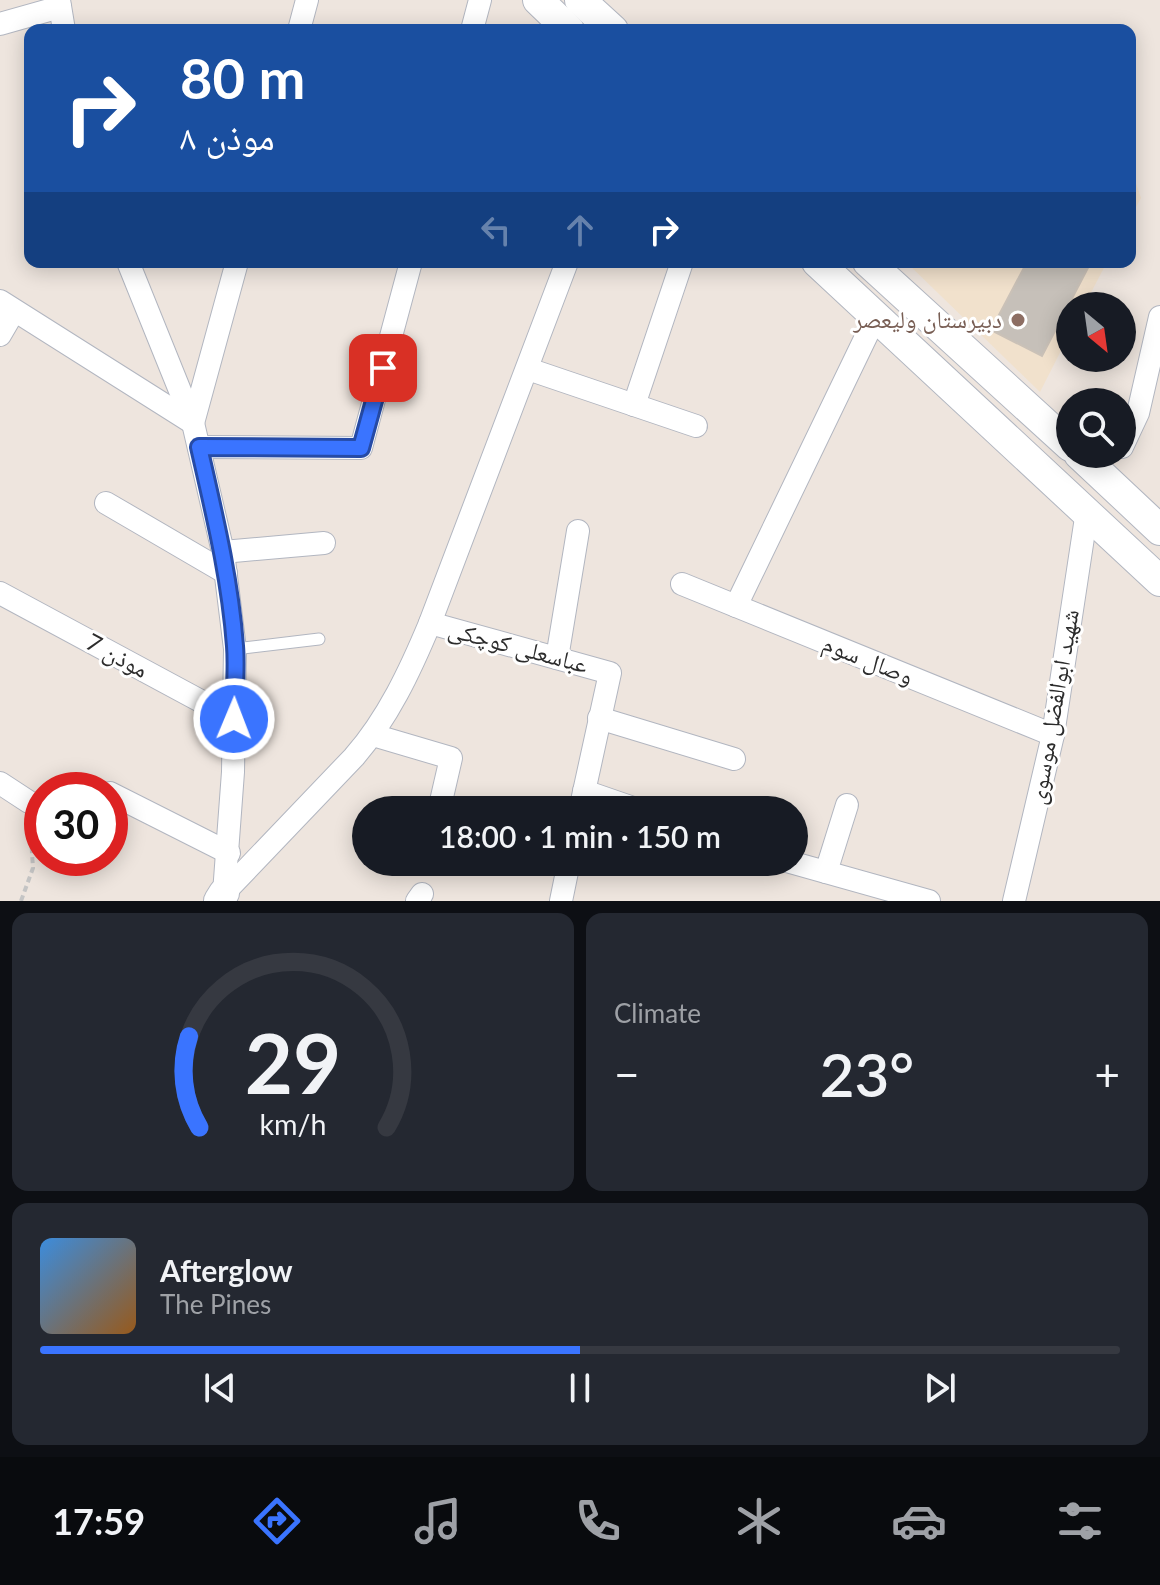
<!DOCTYPE html>
<html lang="en">
<head>
<meta charset="utf-8">
<style>
	body { margin:0; font-family:Lato,"Noto Naskh Arabic",sans-serif; background:#242831; color:#f1f3f6; height:100vh; display:flex; flex-direction:column; font-size:30px; white-space:nowrap }
	* { box-sizing:border-box; margin:0 }
	p { font-size:26px; color:#9ea1a6 }
	.icon { flex:none; width:44px; height:44px; fill:none; stroke:currentColor; stroke-width:2; stroke-linecap:round; stroke-linejoin:round }
	.map { position:relative; height:901px; overflow:hidden }
	.details { display:flex; flex-direction:column; gap:12px; padding:12px; background:#0d0f14; flex:1 }
	.details>* { flex:none }
	.banner { position:absolute; left:24px; top:24px; width:1112px; height:244px; border-radius:16px; box-shadow:0 4px 20px #0003; background:#1a4fa0; color:#fff; overflow:hidden }
	.needle { width:52px; rotate:151deg }
	.tools { position:absolute; left:1056px; top:292px; display:grid; gap:16px }
	.tools a { display:grid; place-items:center; width:80px; height:80px; border-radius:50%; background:#171b24; box-shadow:0 4px 20px #0003; font-size:40px }
	.speed { position:absolute; left:24px; top:772px; display:flex; gap:16px; font-size:40px; font-weight:700; text-align:center }
	.speed>* { display:grid; place-content:center; width:104px; height:104px; border-radius:50%; background:#171b24; box-shadow:0 4px 20px #0003; line-height:1 }
	.speed .limit { border:12px solid #d22; background:#fff; color:#111 }
	.pin { position:absolute; display:grid; place-items:center; width:68px; height:68px; color:#fff; margin:-34px; border-radius:16px; box-shadow:0 4px 12px #0006 }
	.me { position:absolute; width:88px; margin:-44px; rotate:1deg; stroke-linejoin:round; filter:drop-shadow(0 0 6px #0008) }
	.turn { display:flex; align-items:center; gap:28px; height:168px; padding:0 24px; font-size:36px }
	.turn .icon { width:104px; height:104px; stroke-width:2.5 }
	.turn b { display:block; font-size:56px; line-height:68px }
	.lanes { display:flex; align-items:center; height:76px; padding:0 24px; background:#0003; justify-content:center; gap:40px; direction:ltr }
	.lanes .off { opacity:.35 }
	.big { font-size:60px; font-weight:600; line-height:1.1 }
	.details .card { flex:1; display:flex; flex-direction:column; justify-content:center; gap:12px; min-width:0; padding:0 28px; border-radius:16px; background:#242831 }
	.details .dial { align-items:center; gap:0 }
	.dial svg { height:208px; overflow:visible; fill:none; stroke:#363941; stroke-width:7; stroke-linecap:round; text-anchor:middle }
	.dial text { fill:#f1f3f6; stroke:none }
	.song { display:flex; align-items:center; gap:24px }
	.cover { width:96px; height:96px; border-radius:12px; background:linear-gradient(135deg,hsl(210 70% 55%),hsl(30 70% 35%)) }
	.played { height:8px; border-radius:4px; background:linear-gradient(90deg,#3a74ff 50%,#363941 50%) }
	.keys { display:flex; justify-content:space-around; direction:ltr }
	.heat { display:flex; justify-content:space-between; align-items:center; font-size:44px; direction:ltr }
	.details .tiles { flex:1; display:grid; gap:12px; grid-template-columns:1fr 1fr }
	.card:last-child { grid-column:span 2 }
	.trip { position:absolute; left:352px; top:796px; width:456px; height:80px; border-radius:40px; background:#171b24; box-shadow:0 4px 20px #0003; font-weight:600; line-height:80px; text-align:center }
	.tab-bar { display:flex; height:128px; justify-content:space-around; align-items:center; background:#090b0e; color:#9ea1a6 }
	.tab-bar .icon { width:56px; height:56px }
	.tab-bar .selected { color:#3a74ff }
	.tab-bar b { font-size:36px; color:#f1f3f6 }
	.map>svg:first-child { display:block }
	.education { fill:#f1e1cc }
	.building { fill:#c6c0b9; stroke:#cac1b7; stroke-width:2 }
	.lines { fill:none; stroke-linecap:round; stroke-linejoin:round }
	.lane-casing { stroke:#b2b6c0; stroke-width:13 }
	.street-casing { stroke:#b2b6c0; stroke-width:24 }
	.secondary-casing { stroke:#b2b6c0; stroke-width:32 }
	.path { stroke:#c4c4c4; stroke-width:4; stroke-dasharray:6 4; stroke-linecap:butt }
	.lane { stroke:#fff; stroke-width:11 }
	.street { stroke:#fff; stroke-width:22 }
	.secondary { stroke:#fff; stroke-width:30 }
	.route-casing { stroke:#264ba6; stroke-width:20 }
	.route { stroke:#3a74ff; stroke-width:14 }
	.education-dot { fill:#8d6e63; stroke:#fff; stroke-width:3 }
	.labels { text-anchor:middle; stroke-width:6; stroke-linejoin:round; paint-order:stroke }
	.education-label { font-size:24px; fill:#785e54; stroke:#fff; text-anchor:end }
	.street-label { font-size:24px; fill:#2c2c2c; stroke:#fff }
</style>
</head>
<body>
<div class="map">
<svg width="1160" height="901" viewBox="0 0 1160 901">
	<rect width="100%" height="100%" fill="#eee5de"/>
	<!-- education -->
	<g class="education">
		<path d="M1130,180L1136,183L1141,198L1130,218Z"/>
		<path d="M906,262H1107L1084,306H1070V333L1040,392Z"/>
	</g>
	<!-- building -->
	<path class="building" d="M1027,262H1091L1042,356L991,330Z"/>
	<g class="lines">
		<!-- lane casing -->
		<g class="lane-casing">
			<path id="lane" d="M235,649L319,639"/>
		</g>
		<!-- street casing -->
		<g class="street-casing">
			<g id="street">
				<path d="M59,0L64,30"/>
				<path d="M0,24L60,7"/>
				<path d="M299,30L307,0"/>
				<path d="M472,30L480,0"/>
				<path d="M128,262L193,423L223,552L235,649L233,772L224,893"/>
				<path d="M0,301L193,423L237,262"/>
				<path d="M0,335L14,311"/>
				<path d="M528,369L696,426"/>
				<path d="M634,405L682,262"/>
				<path d="M199,447L361,448L411,262"/>
				<path d="M1122,447L1138,413L1160,317"/>
				<path d="M106,503L226,573"/>
				<path d="M223,552L324,543"/>
				<path d="M682,584L1053,735"/>
				<path d="M0,593L234,719"/>
				<path d="M736,606L876,316"/>
				<path d="M430,623L610,673L580,810"/>
				<path d="M557,658L578,531"/>
				<path d="M599,718L734,759"/>
				<path d="M373,735L451,758L439,810"/>
				<path d="M0,783L29,802"/>
				<path d="M584,791L639,810"/>
				<path d="M110,793L229,853"/>
				<path d="M790,862L929,901"/>
				<path d="M826,872L847,805"/>
				<path d="M224,893L354,757C388,718 410,671 430,623L567,262"/>
				<path d="M417,901L422,894"/>
				<path d="M561,901L569,862"/>
				<path d="M1014,901L1053,735L1087,511"/>
			</g>
		</g>
		<!-- secondary casing -->
		<g class="secondary-casing">
			<g id="secondary">
				<path d="M538,0L569,30"/>
				<path d="M580,0L613,30"/>
				<path d="M817,262L1160,581"/>
				<path d="M868,262L1070,446"/>
				<path d="M1079,454L1160,530"/>
				<path d="M219,901L224,893"/>
			</g>
		</g>
		<!-- path -->
		<path class="path" d="M21,901L33,868L30,822"/>
		<!-- lane -->
		<use href="#lane" class="lane"/>
		<!-- street -->
		<use href="#street" class="street"/>
		<!-- secondary -->
		<use href="#secondary" class="secondary"/>
	</g>
	<g class="lines">
		<!-- route casing -->
		<g class="route-casing">
			<path id="route" d="M234,719C234,695 237,670 235,646C230,578 214,513 199,447L361,448L383,368"/>
		</g>
		<!-- route -->
		<use href="#route" class="route"/>
	</g>
	<!-- markers -->
	<circle class="education-dot" cx="1018" cy="320" r="8"/>
	<g class="labels">
		<!-- education labels -->
		<g class="education-label">
			<text x="1002" y="328">دبیرستان ولیعصر</text>
		</g>
		<!-- street labels -->
		<g class="street-label">
			<text transform="translate(518 647) rotate(15)" y="8">عباسعلی کوچکی</text>
			<text transform="translate(117 656) rotate(28)" y="8">موذن 7</text>
			<text transform="translate(868 660) rotate(22)" y="8">وصال سوم</text>
			<text transform="translate(1054 707) rotate(-80)" y="8">شهید ابوالفضل موسوی</text>
		</g>
	</g>
</svg>
<div class="tools">
<a><svg class="needle" viewBox="-14 -14 28 28"><path d="M0-13l5 13h-10z" fill="#e53935"/><path d="M0 13l5-13h-10z" fill="#9ea1a6"/></svg></a>
<a><svg class="icon" aria-label="search" viewBox="0 0 24 24"><circle cx="10" cy="10" r="6"/><path d="M15 15l6 6"/></svg></a>
</div>
<div class="speed"><div class="limit">30</div></div>
<div class="pin" style="left:383px;top:368px;background:#d93025"><svg class="icon" aria-label="arrive" viewBox="0 0 24 24"><path d="M6 21V4h12l-3 4 3 4H6"/></svg></div>
<svg class="me" style="left:234px;top:719px" viewBox="-20 -20 40 40"><circle r="17" fill="#3a74ff" stroke="#fff" stroke-width="3"/><path d="M0-11L8 9 0 5-8 9z" fill="#fff"/></svg>
<div class="trip">18:00 · 1 min · 150 m</div>
<div class="banner">
<div class="turn"><svg class="icon" aria-label="right" viewBox="0 0 24 24"><path d="M7 20v-9h11M14 6l5 5-5 5"/></svg><div><b>80 m</b>موذن ۸</div></div>
<div class="lanes"><svg class="icon off" aria-label="left" viewBox="0 0 24 24"><path d="M17 20v-9H6M10 6l-5 5 5 5"/></svg><svg class="icon off" aria-label="ahead" viewBox="0 0 24 24"><path d="M12 20V5M6 11l6-6 6 6"/></svg><svg class="icon" aria-label="right" viewBox="0 0 24 24"><path d="M7 20v-9h11M14 6l5 5-5 5"/></svg></div>
</div>
</div>
<section class="details">
<div class="tiles">
<div class="card dial"><svg viewBox="0 0 100 80">
<path d="M14 69A42 42 0 1 1 86 69"/>
<path d="M14 69A42 42 0 0 1 10 34" stroke="#3a74ff"/>
<text x="50" y="56" font-size="32" font-weight="700">29</text>
<text x="50" y="72" font-size="11">km/h</text>
</svg></div>
<div class="card"><p>Climate</p>
<div class="heat"><a>−</a><b class="big">23°</b><a>+</a></div>
</div>
<div class="card">
<div class="song"><i class="cover"></i><div><b>Afterglow</b><p>The Pines</p></div></div>
<div class="played"></div>
<div class="keys"><svg class="icon" aria-label="previous" viewBox="0 0 24 24"><path d="M18 5L8 12l10 7zM5 5v14"/></svg><svg class="icon" aria-label="pause" viewBox="0 0 24 24"><path d="M8 5v14M16 5v14"/></svg><svg class="icon" aria-label="next" viewBox="0 0 24 24"><path d="M6 5l10 7-10 7zM19 5v14"/></svg></div>
</div>
</div>
</section>
<nav class="tab-bar">
<b>17:59</b>
<svg class="icon selected" aria-label="directions" viewBox="0 0 24 24"><path d="M12 3l9 9-9 9-9-9zM9 14v-3h6M13 9l2 2-2 2"/></svg>
<svg class="icon" aria-label="music" viewBox="0 0 24 24"><path d="M9 18V5l10-2v13"/><circle cx="6" cy="18" r="3"/><circle cx="16" cy="16" r="3"/></svg>
<svg class="icon" aria-label="phone" viewBox="0 0 24 24"><path d="M5 4h4l2 5-3 2q2 4 5 5l2-3 5 2v4C11 20 4 13 5 4z"/></svg>
<svg class="icon" aria-label="climate" viewBox="0 0 24 24"><path d="M12 3v18M4 7l16 10M4 17L20 7"/></svg>
<svg class="icon" aria-label="car" viewBox="0 0 24 24"><path d="M5 17H2v-5l4-1 3-4h7l3 4 3 1v5h-3M9 17h6M6 11h13"/><circle cx="7" cy="17" r="2"/><circle cx="17" cy="17" r="2"/></svg>
<svg class="icon" aria-label="filters" viewBox="0 0 24 24"><path d="M4 7h16M4 17h16"/><circle cx="9" cy="7" r="2"/><circle cx="15" cy="17" r="2"/></svg>
</nav>
</body>
</html>
